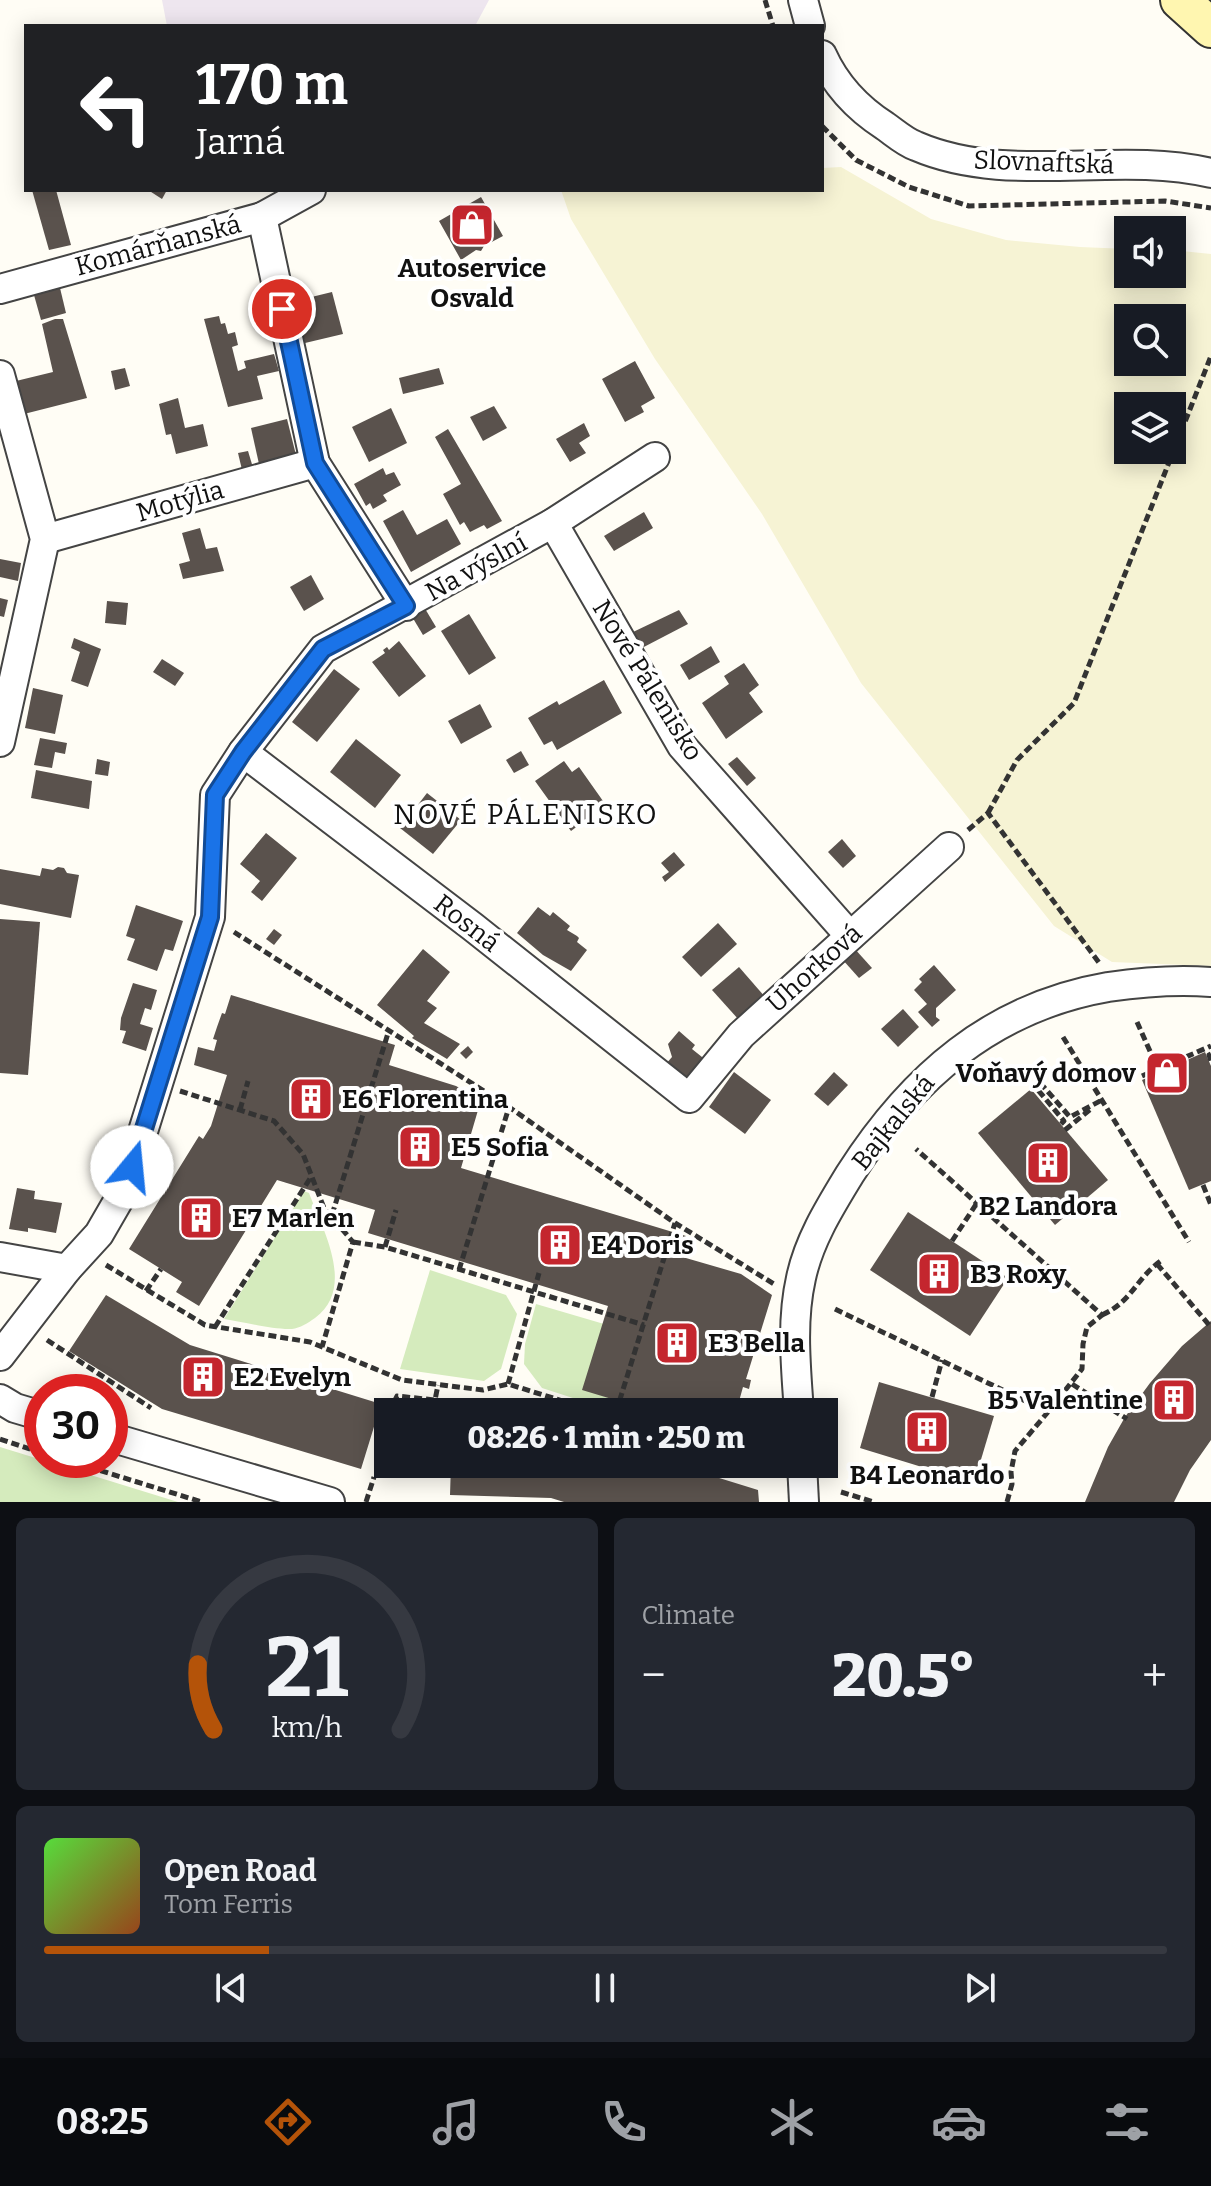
<!DOCTYPE html>
<html lang="en">
<head>
<meta charset="utf-8">
<style>
	body { margin:0; font-family:Bitter,serif; background:#242831; color:#f1f3f6; height:100vh; display:flex; flex-direction:column; font-size:30px; white-space:nowrap }
	* { box-sizing:border-box; margin:0 }
	p { font-size:26px; color:#9ea1a6 }
	.icon { flex:none; width:44px; height:44px; fill:none; stroke:currentColor; stroke-width:2; stroke-linecap:round; stroke-linejoin:round }
	.map { position:relative; height:1502px; overflow:hidden }
	.side { display:flex; flex-direction:column; gap:16px; padding:16px; background:#0d0f14; flex:1 }
	.side>* { flex:none }
	.guide { position:absolute; left:24px; top:24px; width:800px; height:168px; border-radius:0px; box-shadow:0 4px 20px #0003; background:#202124; color:#fff; overflow:hidden }
	.controls { position:absolute; left:1114px; top:216px; display:grid; gap:16px }
	.controls a { display:grid; place-items:center; width:72px; height:72px; border-radius:0px; background:#171b24; box-shadow:0 4px 20px #0003; font-size:40px }
	.speed { position:absolute; left:24px; top:1374px; display:flex; gap:16px; font-size:40px; font-weight:700; text-align:center }
	.speed>* { display:grid; place-content:center; width:104px; height:104px; border-radius:50%; background:#171b24; box-shadow:0 4px 20px #0003; line-height:1 }
	.speed .limit { border:12px solid #d22; background:#fff; color:#111 }
	.pin { position:absolute; display:grid; place-items:center; width:68px; height:68px; color:#fff; margin:-34px; border:4px solid #fff; border-radius:50%; box-shadow:0 2px 8px #0007 }
	.me { position:absolute; width:88px; margin:-44px; rotate:17deg; stroke-linejoin:round; filter:drop-shadow(0 0 6px #0008) }
	.turn { display:flex; align-items:center; gap:28px; height:168px; padding:0 40px; font-size:36px }
	.turn .icon { width:104px; height:104px; stroke-width:2.5 }
	.turn b { display:block; font-size:56px; line-height:68px }
	.big { font-size:60px; font-weight:800; line-height:1.1 }
	.side .widget { flex:1; display:flex; flex-direction:column; justify-content:center; gap:12px; min-width:0; padding:0 28px; border-radius:12px; background:#242831 }
	.side .dial { align-items:center; gap:0 }
	.dial svg { height:208px; overflow:visible; fill:none; stroke:#363941; stroke-width:7; stroke-linecap:round; text-anchor:middle }
	.dial text { fill:#f1f3f6; stroke:none }
	.song { display:flex; align-items:center; gap:24px }
	.cover { width:96px; height:96px; border-radius:12px; background:linear-gradient(135deg,hsl(110 70% 55%),hsl(20 70% 35%)) }
	.played { height:8px; border-radius:4px; background:linear-gradient(90deg,#b45309 20%,#363941 20%) }
	.keys { display:flex; justify-content:space-around; direction:ltr }
	.heat { display:flex; justify-content:space-between; align-items:center; font-size:44px; direction:ltr }
	.side .tiles { flex:1; display:grid; gap:16px; grid-template-columns:1fr 1fr }
	.widget:last-child { grid-column:span 2 }
	.trip { position:absolute; left:374px; top:1398px; width:464px; height:80px; border-radius:0px; background:#171b24; box-shadow:0 4px 20px #0003; font-weight:800; line-height:80px; text-align:center }
	.menu { display:flex; height:128px; justify-content:space-around; align-items:center; background:#090b0e; color:#9ea1a6 }
	.menu .icon { width:56px; height:56px }
	.menu .current { color:#b45309 }
	.menu b { font-size:36px; color:#f1f3f6 }
	.map>svg:first-child { display:block }
	.industrial { fill:#eee6ef }
	.farmland { fill:#f6f3d4; fill-rule:evenodd }
	.green { fill:#d5ebbd }
	.building { fill:#5a524d }
	.lines { fill:none; stroke-linecap:round; stroke-linejoin:round }
	.street-casing { stroke:#444; stroke-width:32 }
	.secondary-casing { stroke:#333; stroke-width:42 }
	.path { stroke:#333; stroke-width:5; stroke-dasharray:8 4; stroke-linecap:butt }
	.street { stroke:#fff; stroke-width:28 }
	.secondary { stroke:#fff6b0; stroke-width:38 }
	.route-casing { stroke:#114b97; stroke-width:20 }
	.route { stroke:#1a73e8; stroke-width:14 }
	.labels { text-anchor:middle; stroke-width:8; stroke-linejoin:round; paint-order:stroke }
	.street-label { font-size:26px; fill:#111; stroke:#fff }
	.poi-label { font-size:26px; font-weight:bold; fill:#111; stroke:#fff; text-anchor:start }
	.neighbourhood-label { font-size:28px; letter-spacing:2px; fill:#111; stroke:#fff }
</style>
</head>
<body>
<div class="map">
<svg width="1211" height="1502" viewBox="0 0 1211 1502">
	<rect width="100%" height="100%" fill="#fffdf5"/>
	<!-- industrial -->
	<path class="industrial" d="M162,0H489L475,26H167Z"/>
	<!-- farmland -->
	<path class="farmland" d="M841,167L931,219L1006,240L1080,247L1128,249V274H1172V250L1211,254V966L1112,962L1054,926L861,683L762,514L655,359L571,219L561,190H822V168ZM1128,318H1172V362H1128ZM1128,406H1172V450H1128Z"/>
	<!-- green -->
	<g class="green">
		<path d="M304,1191L309,1193C323,1230 356,1288 315,1318C308,1323 300,1328 292,1329C274,1330 244,1322 224,1319Z"/>
		<path d="M430,1270L506,1295L517,1314L501,1369L484,1381L400,1369Z"/>
		<path d="M536,1304L638,1334L613,1411L542,1388L524,1364L525,1344Z"/>
		<path d="M0,1447L178,1502H0Z"/>
	</g>
	<!-- building -->
	<g class="building">
		<path d="M32,190H56L71,245L49,250Z"/>
		<path d="M148,190H167L162,199Z"/>
		<path d="M481,197L503,236L484,246L481,251L476,250L461,260L439,221Z"/>
		<path d="M60,288L66,313L41,320L34,295Z"/>
		<path d="M332,292L343,334L305,343L295,301Z"/>
		<path d="M219,316L221,324L225,323L228,334L235,332L238,345L232,347L238,371L246,368L244,361L274,354L279,371L257,376L263,399L228,407L204,319Z"/>
		<path d="M55,319H63L87,398L24,414L16,381L53,372L42,324Z"/>
		<path d="M635,361L655,398L641,406L644,412L625,422L602,379Z"/>
		<path d="M125,368L130,386L115,390L111,371Z"/>
		<path d="M439,368L444,384L403,394L399,378Z"/>
		<path d="M178,398L185,428L203,424L208,446L176,454L171,434L166,435L159,404Z"/>
		<path d="M494,406L507,428L483,441L470,417Z"/>
		<path d="M391,408L407,443L369,462L352,427Z"/>
		<path d="M287,419L296,455L259,464L251,428Z"/>
		<path d="M584,423L590,436L579,443L586,453L570,462L556,439Z"/>
		<path d="M448,429L502,521L487,529L484,525L470,532L464,522L460,525L443,494L461,484L435,437Z"/>
		<path d="M248,451L254,471L243,474L238,453Z"/>
		<path d="M383,468L386,475L394,472L401,485L383,495L387,501L373,509L370,503L366,506L354,484Z"/>
		<path d="M403,510L417,535L447,519L461,544L411,572L383,521Z"/>
		<path d="M644,512L653,528L614,551L604,536Z"/>
		<path d="M200,528L206,549L217,547L224,571L183,579L179,564L190,561L182,533Z"/>
		<path d="M0,559L21,563L18,581L0,577Z"/>
		<path d="M311,575L324,599L304,611L290,587Z"/>
		<path d="M0,598L8,600L4,617L0,616Z"/>
		<path d="M107,601L128,603L126,625L105,623Z"/>
		<path d="M424,607L436,627L423,635L411,615Z"/>
		<path d="M679,610L688,624L640,649L631,633Z"/>
		<path d="M469,614L496,658L469,675L441,631Z"/>
		<path d="M74,638L101,649L88,687L71,681L80,652L71,648Z"/>
		<path d="M399,641L426,676L399,697L372,662L385,653L383,650L387,647L389,650Z"/>
		<path d="M711,646L720,662L689,680L680,665Z"/>
		<path d="M162,659L184,673L175,686L153,672Z"/>
		<path d="M744,663L759,685L749,693L763,712L726,739L702,703L729,684L724,676Z"/>
		<path d="M334,669L360,689L317,742L292,722Z"/>
		<path d="M604,680L622,713L557,750L552,741L544,745L528,718L557,701L559,705Z"/>
		<path d="M33,688L63,695L55,734L25,728Z"/>
		<path d="M480,704L492,727L461,744L448,721Z"/>
		<path d="M40,738L67,743L65,754L55,752L52,768L34,765Z"/>
		<path d="M356,739L401,775L375,808L330,772Z"/>
		<path d="M521,751L529,765L514,773L506,760Z"/>
		<path d="M737,757L756,778L747,786L728,764Z"/>
		<path d="M97,759L110,762L108,776L95,774Z"/>
		<path d="M564,761L572,772L579,767L603,801L587,812L591,816L571,831L535,781Z"/>
		<path d="M36,770L92,781L89,809L31,798Z"/>
		<path d="M427,793L461,820L433,854L400,828Z"/>
		<path d="M266,833L297,858L262,901L251,892L260,881L240,864Z"/>
		<path d="M842,839L856,856L843,868L828,852Z"/>
		<path d="M674,852L685,865L665,882L662,877L669,872L661,863Z"/>
		<path d="M58,867L64,868L67,873L79,875L71,918L0,904V869L40,876L42,868L53,870Z"/>
		<path d="M136,905L183,921L173,951L165,949L157,971L127,960L135,939L126,936Z"/>
		<path d="M538,907L550,916L553,912L570,926L567,930L577,936L579,938L577,942L587,950L571,971L543,955L517,933Z"/>
		<path d="M0,919L40,922L28,1075L0,1073Z"/>
		<path d="M718,923L737,944L701,977L682,957Z"/>
		<path d="M274,929L282,935L274,945L266,939Z"/>
		<path d="M854,948L872,968L859,978L842,959Z"/>
		<path d="M423,949L450,972L427,1001L437,1008L424,1023L460,1044L447,1059L412,1038L414,1036L377,1005Z"/>
		<path d="M934,965L956,990L936,1008V1017L940,1020L932,1027L918,1012L927,1004L914,990L922,982L919,979Z"/>
		<path d="M739,967L765,997L739,1020L712,990Z"/>
		<path d="M133,983L157,990L151,1010L145,1008L140,1024L153,1028L146,1051L122,1043L126,1031L120,1030L121,1018Z"/>
		<path d="M231,995L395,1045L389,1065L456,1086L481,1100L461,1168L686,1236L679,1256L741,1274L772,1295L746,1379L751,1380L749,1389L743,1387L736,1412H655L582,1390L608,1306L368,1233L375,1210L277,1180L199,1306L176,1292L182,1282L129,1249L199,1136L203,1139L211,1126L227,1075L194,1065L198,1047L214,1051L217,1040L213,1039L217,1027L222,1013L225,1014Z"/>
		<path d="M903,1009L919,1027L898,1047L881,1029Z"/>
		<path d="M679,1031L695,1045L692,1049L707,1061L686,1087L665,1065L672,1057L668,1044Z"/>
		<path d="M468,1046L473,1052L466,1059L460,1053Z"/>
		<path d="M1205,1052L1211,1066V1181L1189,1190L1142,1080Z"/>
		<path d="M734,1072L771,1100L745,1134L709,1107Z"/>
		<path d="M834,1072L848,1085L828,1106L814,1094Z"/>
		<path d="M1031,1089L1108,1180L1055,1225L978,1133Z"/>
		<path d="M17,1188L35,1191L34,1199L62,1203L56,1233L28,1228V1232L9,1229Z"/>
		<path d="M908,1212L1008,1278L970,1336L870,1270Z"/>
		<path d="M106,1295L190,1345L381,1404L361,1469L162,1409L69,1351Z"/>
		<path d="M1211,1321V1440L1190,1470L1174,1502H1085L1108,1447L1125,1417L1150,1383L1182,1346Z"/>
		<path d="M879,1382L994,1416L974,1483L860,1448Z"/>
		<path d="M451,1464H674L758,1490L759,1502H564L551,1498L450,1495Z"/>
	</g>
	<g class="lines">
		<!-- street casing -->
		<g class="street-casing">
			<g id="street">
				<path d="M803,0L810,26"/>
				<path d="M822,55C836,86 857,108 885,126C895,133 905,142 916,146C1009,186 1114,150 1211,173"/>
				<path d="M262,217L315,463L406,606"/>
				<path d="M0,289L262,217L311,190"/>
				<path d="M0,375L45,539L0,742"/>
				<path d="M553,523L682,746L850,936"/>
				<path d="M45,539L315,463"/>
				<path d="M243,752L473,927L689,1098L741,1035L949,847"/>
				<path d="M0,1257L67,1269L99,1234L125,1189L210,917L215,795L243,752L323,649L553,523L655,457"/>
				<path d="M0,1356L67,1269"/>
				<path d="M0,1399L15,1408L42,1416"/>
				<path d="M799,1412C796,1368 791,1322 801,1278C809,1240 830,1207 850,1174C912,1077 992,1007 1108,987C1142,982 1176,979 1211,982"/>
				<path d="M110,1437L330,1502"/>
				<path d="M802,1464L804,1502"/>
			</g>
		</g>
		<!-- secondary casing -->
		<g class="secondary-casing">
			<path id="secondary" d="M1180,0L1211,28"/>
		</g>
		<!-- path -->
		<g class="path">
			<path d="M765,0L773,26"/>
			<path d="M822,126L856,160L909,187L969,206L1165,201L1211,208"/>
			<path d="M988,813L1017,760L1074,703L1211,356"/>
			<path d="M968,830L988,813L1100,964"/>
			<path d="M234,932L509,1107L675,1223L774,1284"/>
			<path d="M1137,1022L1158,1069"/>
			<path d="M1063,1037L1189,1242"/>
			<path d="M1211,1054L1209,1055L1211,1061"/>
			<path d="M1142,1076L1211,1046"/>
			<path d="M180,1091L274,1121L303,1154L324,1208L353,1242L322,1347"/>
			<path d="M240,1110L248,1081"/>
			<path d="M1061,1124L1064,1121L1038,1090L1042,1085L1070,1117L1102,1100"/>
			<path d="M1065,1130L1092,1108"/>
			<path d="M1203,1185L1211,1205"/>
			<path d="M332,1215L389,1030"/>
			<path d="M952,1241L977,1203"/>
			<path d="M353,1242L385,1247L644,1325"/>
			<path d="M385,1247L396,1210"/>
			<path d="M1157,1264L1210,1326"/>
			<path d="M106,1265L205,1325L310,1342L402,1380L483,1390L508,1384L598,1412"/>
			<path d="M459,1270L509,1107"/>
			<path d="M146,1291L161,1269"/>
			<path d="M835,1309L1048,1412L1082,1369L1083,1344L1087,1327L1102,1315L916,1149"/>
			<path d="M1102,1315C1133,1301 1135,1279 1162,1260"/>
			<path d="M215,1327L311,1177"/>
			<path d="M47,1340L151,1408"/>
			<path d="M508,1384L539,1273"/>
			<path d="M1072,1384L1127,1419"/>
			<path d="M932,1397L942,1360"/>
			<path d="M416,1412L394,1402L397,1396L435,1400L438,1385"/>
			<path d="M432,1412L435,1400"/>
			<path d="M616,1412L675,1223"/>
			<path d="M679,1412L683,1399"/>
			<path d="M388,1421V1424"/>
			<path d="M0,1439L42,1453"/>
			<path d="M66,1460L202,1502"/>
			<path d="M841,1492L874,1502"/>
			<path d="M366,1502L374,1477"/>
			<path d="M1007,1502L1012,1484L1011,1472L1015,1451L1048,1412"/>
		</g>
		<!-- street -->
		<use href="#street" class="street"/>
		<!-- secondary -->
		<use href="#secondary" class="secondary"/>
	</g>
	<g class="lines">
		<!-- route casing -->
		<g class="route-casing">
			<path id="route" d="M132,1167L210,917L215,795L243,752L323,649L406,606L315,463L282,309"/>
		</g>
		<!-- route -->
		<use href="#route" class="route"/>
	</g>
	<!-- icons -->
	<defs>
		<g id="shop-square" transform="scale(2.3)"><rect x="-9" y="-9" width="18" height="18" rx="4" fill="#c4262e" stroke="#fff"/><path d="M-5-2.5h2.3a2.7 3.5 0 0 1 5.4 0H5L5.5 6h-11ZM-1.5-2.5h3a1.5 2.3 0 0 0-3 0Z" fill="#fff"/></g>
		<g id="building-square" transform="scale(2.3)"><rect x="-9" y="-9" width="18" height="18" rx="4" fill="#c4262e" stroke="#fff"/><path d="M-4-6H4V6H1V3H-1V6H-4ZM-2.5-4.3h1.7v1.8h-1.7ZM.8-4.3h1.7v1.8H.8ZM-2.5-1h1.7V.8h-1.7ZM.8-1h1.7V.8H.8Z" fill="#fff"/></g>
	</defs>
	<g fill-rule="evenodd">
		<use href="#shop-square" x="472" y="225"/>
		<use href="#shop-square" x="1167" y="1073"/>
		<use href="#building-square" x="311" y="1099"/>
		<use href="#building-square" x="420" y="1147"/>
		<use href="#building-square" x="1048" y="1163"/>
		<use href="#building-square" x="201" y="1218"/>
		<use href="#building-square" x="560" y="1245"/>
		<use href="#building-square" x="939" y="1274"/>
		<use href="#building-square" x="677" y="1343"/>
		<use href="#building-square" x="203" y="1377"/>
		<use href="#building-square" x="1174" y="1400"/>
		<use href="#building-square" x="927" y="1432"/>
	</g>
	<g class="labels">
		<!-- street labels -->
		<g class="street-label">
			<text transform="translate(1044 162) rotate(2)" y="9">Slovnaftská</text>
			<text transform="translate(158 245) rotate(-15)" y="9">Komárňanská</text>
			<text transform="translate(180 501) rotate(-16)" y="9">Motýlia</text>
			<text transform="translate(476 567) rotate(-29)" y="9">Na výslní</text>
			<text transform="translate(648 680) rotate(58)" y="9">Nové Pálenisko</text>
			<text transform="translate(467 923) rotate(38)" y="9">Rosná</text>
			<text transform="translate(814 968) rotate(-42)" y="9">Uhorková</text>
			<text transform="translate(893 1122) rotate(-51)" y="9">Bajkalská</text>
		</g>
		<!-- poi labels -->
		<g class="poi-label">
			<text x="472" y="277" text-anchor="middle">Autoservice<tspan x="472" dy="30">Osvald</tspan></text>
			<text x="1136" y="1082" text-anchor="end">Voňavý domov</text>
			<text x="342" y="1108">E6 Florentina</text>
			<text x="451" y="1156">E5 Sofia</text>
			<text x="1048" y="1215" text-anchor="middle">B2 Landora</text>
			<text x="232" y="1227">E7 Marlen</text>
			<text x="591" y="1254">E4 Doris</text>
			<text x="970" y="1283">B3 Roxy</text>
			<text x="708" y="1352">E3 Bella</text>
			<text x="234" y="1386">E2 Evelyn</text>
			<text x="1143" y="1409" text-anchor="end">B5 Valentine</text>
			<text x="927" y="1484" text-anchor="middle">B4 Leonardo</text>
		</g>
		<!-- neighbourhood labels -->
		<g class="neighbourhood-label">
			<text x="526" y="824">NOVÉ PÁLENISKO</text>
		</g>
	</g>
</svg>
<div class="controls">
<a><svg class="icon" aria-label="sound" viewBox="0 0 24 24"><path d="M4 9h4l5-4v14l-5-4H4zM17 9q2 3 0 6"/></svg></a>
<a><svg class="icon" aria-label="search" viewBox="0 0 24 24"><circle cx="10" cy="10" r="6"/><path d="M15 15l6 6"/></svg></a>
<a><svg class="icon" aria-label="layers" viewBox="0 0 24 24"><path d="M12 4l9 5-9 5-9-5zM3 14l9 5 9-5"/></svg></a>
</div>
<div class="speed"><div class="limit">30</div></div>
<div class="pin" style="left:282px;top:309px;background:#d93025"><svg class="icon" aria-label="arrive" viewBox="0 0 24 24"><path d="M6 21V4h12l-3 4 3 4H6"/></svg></div>
<svg class="me" style="left:132px;top:1167px" viewBox="-20 -20 40 40"><circle r="19" fill="#fff"/><path d="M0-13L10 11 0 6-10 11z" fill="#1a73e8"/></svg>
<div class="trip">08:26 · 1 min · 250 m</div>
<div class="guide">
<div class="turn"><svg class="icon" aria-label="left" viewBox="0 0 24 24"><path d="M17 20v-9H6M10 6l-5 5 5 5"/></svg><div><b>170 m</b>Jarná</div></div>
</div>
</div>
<section class="side">
<div class="tiles">
<div class="widget dial"><svg viewBox="0 0 100 80">
<path d="M14 69A42 42 0 1 1 86 69"/>
<path d="M14 69A42 42 0 0 1 8 44" stroke="#b45309"/>
<text x="50" y="56" font-size="32" font-weight="700">21</text>
<text x="50" y="72" font-size="11">km/h</text>
</svg></div>
<div class="widget"><p>Climate</p>
<div class="heat"><a>−</a><b class="big">20.5°</b><a>+</a></div>
</div>
<div class="widget">
<div class="song"><i class="cover"></i><div><b>Open Road</b><p>Tom Ferris</p></div></div>
<div class="played"></div>
<div class="keys"><svg class="icon" aria-label="previous" viewBox="0 0 24 24"><path d="M18 5L8 12l10 7zM5 5v14"/></svg><svg class="icon" aria-label="pause" viewBox="0 0 24 24"><path d="M8 5v14M16 5v14"/></svg><svg class="icon" aria-label="next" viewBox="0 0 24 24"><path d="M6 5l10 7-10 7zM19 5v14"/></svg></div>
</div>
</div>
</section>
<nav class="menu">
<b>08:25</b>
<svg class="icon current" aria-label="directions" viewBox="0 0 24 24"><path d="M12 3l9 9-9 9-9-9zM9 14v-3h6M13 9l2 2-2 2"/></svg>
<svg class="icon" aria-label="music" viewBox="0 0 24 24"><path d="M9 18V5l10-2v13"/><circle cx="6" cy="18" r="3"/><circle cx="16" cy="16" r="3"/></svg>
<svg class="icon" aria-label="phone" viewBox="0 0 24 24"><path d="M5 4h4l2 5-3 2q2 4 5 5l2-3 5 2v4C11 20 4 13 5 4z"/></svg>
<svg class="icon" aria-label="climate" viewBox="0 0 24 24"><path d="M12 3v18M4 7l16 10M4 17L20 7"/></svg>
<svg class="icon" aria-label="car" viewBox="0 0 24 24"><path d="M5 17H2v-5l4-1 3-4h7l3 4 3 1v5h-3M9 17h6M6 11h13"/><circle cx="7" cy="17" r="2"/><circle cx="17" cy="17" r="2"/></svg>
<svg class="icon" aria-label="filters" viewBox="0 0 24 24"><path d="M4 7h16M4 17h16"/><circle cx="9" cy="7" r="2"/><circle cx="15" cy="17" r="2"/></svg>
</nav>
</body>
</html>
